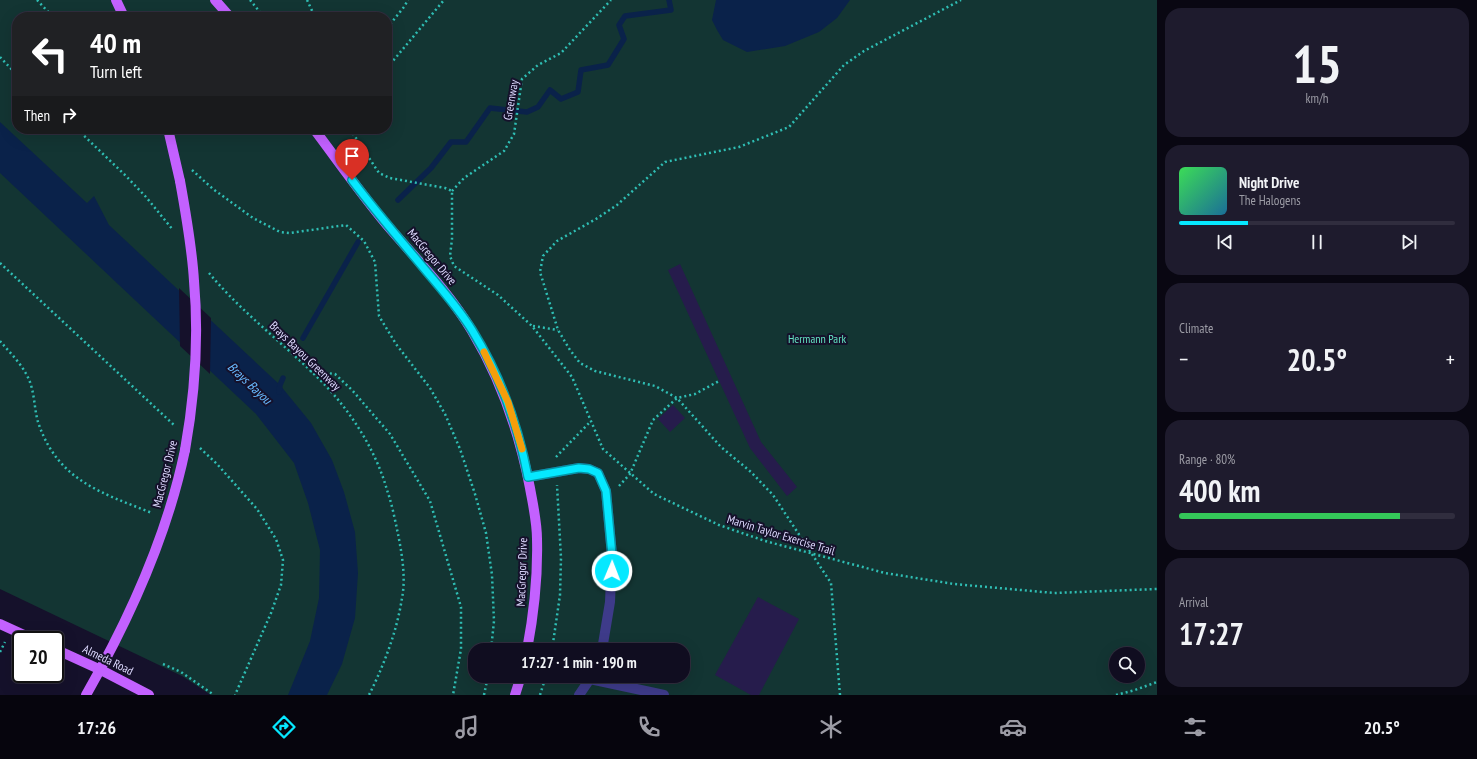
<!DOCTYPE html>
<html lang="en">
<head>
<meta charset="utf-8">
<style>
	body { margin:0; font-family:"PT Sans Narrow",sans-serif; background:#1e1b2d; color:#f1f3f6; height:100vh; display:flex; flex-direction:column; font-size:15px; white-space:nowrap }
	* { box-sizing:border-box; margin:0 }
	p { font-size:13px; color:#9c9ca5 }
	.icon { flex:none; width:22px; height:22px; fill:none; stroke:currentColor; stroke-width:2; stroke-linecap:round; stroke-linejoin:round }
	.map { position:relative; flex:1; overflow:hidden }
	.drawer { display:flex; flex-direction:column; gap:8px; padding:8px; background:#090712; width:320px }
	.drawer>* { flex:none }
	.guide { position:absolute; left:12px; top:12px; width:380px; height:122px; border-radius:16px; box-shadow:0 4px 16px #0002,0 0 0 1px #302d3e; background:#202124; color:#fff; overflow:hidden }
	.tools { position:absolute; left:1109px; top:647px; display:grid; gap:8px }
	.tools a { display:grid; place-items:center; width:36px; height:36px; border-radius:50%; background:#100d20; box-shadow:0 4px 16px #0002,0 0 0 1px #302d3e; font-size:20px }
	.speed { position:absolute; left:12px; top:631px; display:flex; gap:8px; font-size:20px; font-weight:700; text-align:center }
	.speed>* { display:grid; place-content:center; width:52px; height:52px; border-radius:50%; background:#100d20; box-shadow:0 4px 16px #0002,0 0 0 1px #302d3e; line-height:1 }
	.speed .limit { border:2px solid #111; border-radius:6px; background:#fff; color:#111 }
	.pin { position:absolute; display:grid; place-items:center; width:34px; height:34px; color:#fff; margin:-41px -17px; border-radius:50% 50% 50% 0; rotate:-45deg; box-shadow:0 0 4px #0007 }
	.pin .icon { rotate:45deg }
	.me { position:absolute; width:44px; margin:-22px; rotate:1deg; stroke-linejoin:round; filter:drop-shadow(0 0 3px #0008) }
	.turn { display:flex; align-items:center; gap:14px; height:84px; padding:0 12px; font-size:18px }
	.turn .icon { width:52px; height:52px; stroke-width:2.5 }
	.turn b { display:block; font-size:28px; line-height:34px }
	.then { display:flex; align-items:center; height:38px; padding:0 12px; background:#0003; gap:8px; font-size:15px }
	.big { font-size:30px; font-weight:700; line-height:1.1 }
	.drawer .card { flex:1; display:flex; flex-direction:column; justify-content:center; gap:6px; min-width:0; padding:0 14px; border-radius:16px; background:#1e1b2d }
	.drawer .dial { align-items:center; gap:0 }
	.dial b { font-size:52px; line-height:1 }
	.song { display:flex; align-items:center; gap:12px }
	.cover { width:48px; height:48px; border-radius:6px; background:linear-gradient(135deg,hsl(130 70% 55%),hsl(200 70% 35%)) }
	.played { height:4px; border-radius:2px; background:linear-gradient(90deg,#06e8ff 25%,#302d3e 25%) }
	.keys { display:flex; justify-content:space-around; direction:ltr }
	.heat { display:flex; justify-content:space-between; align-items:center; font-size:22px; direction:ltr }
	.charge { height:6px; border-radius:3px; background:linear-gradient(90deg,#34c759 80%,#302d3e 0) }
	.trip { position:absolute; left:468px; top:643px; width:222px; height:40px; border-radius:16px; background:#100d20; box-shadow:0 4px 16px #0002,0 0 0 1px #302d3e; font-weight:700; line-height:40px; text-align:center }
	.menu { display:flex; height:64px; justify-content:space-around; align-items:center; background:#06050d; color:#9c9ca5 }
	.menu .icon { width:28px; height:28px }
	.menu .on { color:#06e8ff }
	.menu b { font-size:18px; color:#f1f3f6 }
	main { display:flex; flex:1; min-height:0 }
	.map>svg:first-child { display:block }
	.green { fill:#133533; fill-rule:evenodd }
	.water { fill:#0a224a }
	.pier { fill:#15112b }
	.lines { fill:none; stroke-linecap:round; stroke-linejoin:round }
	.stream { stroke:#0a224a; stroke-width:5.5 }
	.building { fill:#261c4c }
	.path { stroke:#2fbeb4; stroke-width:2.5; stroke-dasharray:2 3; stroke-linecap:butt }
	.minor { stroke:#3e3b8a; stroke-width:10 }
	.major { stroke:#c361ff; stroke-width:10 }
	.major-bridge { stroke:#c361ff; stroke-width:10 }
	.route-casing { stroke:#0497a6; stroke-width:10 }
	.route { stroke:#06e8ff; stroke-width:7 }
	.slow { stroke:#f59e0b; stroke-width:7 }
	.labels { text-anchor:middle; stroke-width:4; stroke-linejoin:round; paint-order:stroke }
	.street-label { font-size:12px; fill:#dedaff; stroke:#15112b }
	.park-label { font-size:12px; fill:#63e2c1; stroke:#15112b }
	.water-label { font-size:13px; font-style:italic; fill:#68baff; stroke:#15112b }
</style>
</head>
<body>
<main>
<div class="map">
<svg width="1157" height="695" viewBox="0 0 1157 695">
	<rect width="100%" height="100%" fill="#15112b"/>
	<!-- green -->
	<path class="green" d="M0,0H1157V695H211L182,676L0,589ZM17,17H387V129H17ZM475,650H683V676H475ZM1116,654H1138V676H1116Z"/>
	<!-- water -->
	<g class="water">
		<path d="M716,0H850L837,18L819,32L785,46L747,52L723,40L717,30L712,20Z"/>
		<path d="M0,122L87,203L94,196L109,225L280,385L311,423L332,460L344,492L355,532L358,573L355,618L342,664L327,695H288L310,641L319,598L320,550L308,503L294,463L256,414L0,173Z"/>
	</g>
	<!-- pier -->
	<path class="pier" d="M179,288L211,318L210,374L180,346Z"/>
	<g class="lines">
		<!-- stream -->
		<g class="stream">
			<path d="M398,200L431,168L451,142H466L490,108L527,112L538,107L550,90L561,99L578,92L581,70L608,65L624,39L619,25L625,16L671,10L669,0"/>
			<path d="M303,338L358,242"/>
			<path d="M279,392L280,385L283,378"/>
		</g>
	</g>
	<!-- building -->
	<g class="building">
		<path d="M680,264L761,442L797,487L787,496L750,448L668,270Z"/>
		<path d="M673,405L685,418L670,432L658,419Z"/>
		<path d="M758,597L799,619L759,695H751L715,675Z"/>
	</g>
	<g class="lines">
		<!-- path -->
		<g class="path">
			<path d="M37,0L53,17"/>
			<path d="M250,0L264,17"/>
			<path d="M307,0L315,17"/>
			<path d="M387,28L404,7L408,0"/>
			<path d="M0,57L17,75"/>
			<path d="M387,68L444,0"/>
			<path d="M77,129L126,176L146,197L173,230"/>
			<path d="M350,129L379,173L390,178L445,188L452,191V239L450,256L454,266L498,295L532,326L572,377L603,449L654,494L719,525L765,541L885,573L954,584L1054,593L1157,589"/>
			<path d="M192,170L213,189L253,218L280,232L290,233L346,225L364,241L375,262L379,316L396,344L430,388L445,414L460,449L475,494L486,533L492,575L494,621L491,650"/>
			<path d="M452,191L464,178L504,151L514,134L522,79L538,65L561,53L611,0"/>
			<path d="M0,263L174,425"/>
			<path d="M209,273C243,314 287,346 324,384C352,413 376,451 387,490C392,504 395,520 398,534C402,554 406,578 402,598C397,631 384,665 369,695"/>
			<path d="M533,326L558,330"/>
			<path d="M0,341C12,355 28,370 32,389C35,401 35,414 39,425C59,481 102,493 152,513"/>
			<path d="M310,371L335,374L352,390L390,434L430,501L461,607V649L453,695"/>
			<path d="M200,448L217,464L257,509L276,539L283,560L281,585L271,613L235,695"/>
			<path d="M556,457L591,421"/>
			<path d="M619,486L630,474L653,420L677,398L695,394L719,381"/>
			<path d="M552,650L560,595L561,558L557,485"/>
			<path d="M0,652L5,642"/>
			<path d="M163,664L181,672L214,695"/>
			<path d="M484,695L488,676"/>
			<path d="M540,695L546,676"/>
			<path d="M840,695L831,583L773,495L751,472L721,447L677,398L655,386L595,371L580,363L570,350L558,330L540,272L543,256L557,241L596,219L617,205L665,162L739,147L789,127L844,65L864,51L961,0"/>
			<path d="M1116,695L1135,690L1157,682"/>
		</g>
		<!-- minor -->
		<g class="minor">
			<path d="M528,477L579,468L589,469L598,473L606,491L612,555L610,602L602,650"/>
			<path d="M590,679L664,695"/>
			<path d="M579,695L592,676"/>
		</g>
		<!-- major -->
		<g class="major">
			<path d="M116,0L124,17"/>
			<path d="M215,0L230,17"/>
			<path d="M168,129L180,181"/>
			<path d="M314,129C338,161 361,194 387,225C416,259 449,292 472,331C502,381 519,431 530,488C533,505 537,522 537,539C538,577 534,613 527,650"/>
			<path d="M0,624L35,640"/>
			<path d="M55,649L101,670L149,695"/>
			<path d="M86,695C130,618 167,537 185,450"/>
			<path d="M515,695L521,676"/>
		</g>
		<!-- major-bridge -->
		<path class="major-bridge" d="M180,181C186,214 192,247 194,281C199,338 195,394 185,450"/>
	</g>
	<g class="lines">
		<!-- route casing -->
		<g class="route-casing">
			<path id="route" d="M352,180C376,212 402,242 427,272C443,291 459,309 472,330C500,375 518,425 528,477L579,468L589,469L598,473L606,491L612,555V571"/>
		</g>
		<!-- route -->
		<use href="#route" class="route"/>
		<!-- slow -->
		<path class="slow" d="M484,352L508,402L522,449"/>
	</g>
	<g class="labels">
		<!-- street labels -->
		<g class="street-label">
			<text transform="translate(511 100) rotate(-80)" y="4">Greenway</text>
			<text transform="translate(432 257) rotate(50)" y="4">MacGregor Drive</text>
			<text transform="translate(305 356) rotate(44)" y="4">Brays Bayou Greenway</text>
			<text transform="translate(165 474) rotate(-76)" y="4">MacGregor Drive</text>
			<text transform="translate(781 535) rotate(17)" y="4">Marvin Taylor Exercise Trail</text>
			<text transform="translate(522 572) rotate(-88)" y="4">MacGregor Drive</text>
			<text transform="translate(108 660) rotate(26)" y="4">Almeda Road</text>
		</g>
		<!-- park labels -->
		<g class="park-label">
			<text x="817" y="343">Hermann Park</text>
		</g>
		<!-- water labels -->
		<g class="water-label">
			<text transform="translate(250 383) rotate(43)" y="5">Brays Bayou</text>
		</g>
	</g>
</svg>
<div class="tools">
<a><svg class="icon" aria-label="search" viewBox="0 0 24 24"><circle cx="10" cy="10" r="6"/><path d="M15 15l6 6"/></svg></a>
</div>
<div class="speed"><div class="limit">20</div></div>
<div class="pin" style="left:352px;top:180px;background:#d93025"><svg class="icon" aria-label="arrive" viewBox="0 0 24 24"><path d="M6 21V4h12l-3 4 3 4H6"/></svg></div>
<svg class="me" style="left:612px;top:571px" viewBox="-20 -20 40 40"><circle r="17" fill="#06e8ff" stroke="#fff" stroke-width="3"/><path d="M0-11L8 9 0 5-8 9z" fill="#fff"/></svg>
<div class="trip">17:27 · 1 min · 190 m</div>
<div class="guide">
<div class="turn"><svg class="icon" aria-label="left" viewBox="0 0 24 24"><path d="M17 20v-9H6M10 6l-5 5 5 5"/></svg><div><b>40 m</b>Turn left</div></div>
<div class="then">Then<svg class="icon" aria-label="right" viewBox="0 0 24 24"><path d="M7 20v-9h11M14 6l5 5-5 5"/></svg></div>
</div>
</div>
<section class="drawer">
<div class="card dial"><b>15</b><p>km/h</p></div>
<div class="card">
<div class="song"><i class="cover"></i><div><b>Night Drive</b><p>The Halogens</p></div></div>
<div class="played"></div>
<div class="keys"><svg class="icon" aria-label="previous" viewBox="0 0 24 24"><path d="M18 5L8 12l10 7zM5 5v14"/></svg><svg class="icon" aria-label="pause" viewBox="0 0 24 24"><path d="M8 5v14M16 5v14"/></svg><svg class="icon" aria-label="next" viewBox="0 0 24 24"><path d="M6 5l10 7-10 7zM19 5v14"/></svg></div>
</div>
<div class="card"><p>Climate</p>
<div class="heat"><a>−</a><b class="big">20.5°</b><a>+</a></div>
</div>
<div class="card"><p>Range · 80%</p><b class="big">400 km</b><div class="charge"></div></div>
<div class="card"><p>Arrival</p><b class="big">17:27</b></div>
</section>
</main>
<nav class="menu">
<b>17:26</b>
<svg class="icon on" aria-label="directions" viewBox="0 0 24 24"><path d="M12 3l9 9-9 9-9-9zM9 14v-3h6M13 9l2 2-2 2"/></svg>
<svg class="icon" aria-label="music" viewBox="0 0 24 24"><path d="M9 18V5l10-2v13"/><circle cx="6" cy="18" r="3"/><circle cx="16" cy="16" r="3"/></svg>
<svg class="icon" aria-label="phone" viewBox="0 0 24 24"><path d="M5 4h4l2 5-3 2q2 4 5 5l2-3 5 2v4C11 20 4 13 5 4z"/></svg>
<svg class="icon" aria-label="climate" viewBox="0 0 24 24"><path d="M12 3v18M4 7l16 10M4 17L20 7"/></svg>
<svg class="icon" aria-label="car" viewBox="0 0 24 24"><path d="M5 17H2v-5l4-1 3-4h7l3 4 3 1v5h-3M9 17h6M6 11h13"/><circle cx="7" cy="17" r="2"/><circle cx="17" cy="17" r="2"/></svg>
<svg class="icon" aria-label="filters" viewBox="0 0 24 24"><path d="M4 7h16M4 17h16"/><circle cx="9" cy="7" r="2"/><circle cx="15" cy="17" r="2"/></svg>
<b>20.5°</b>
</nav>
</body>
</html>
